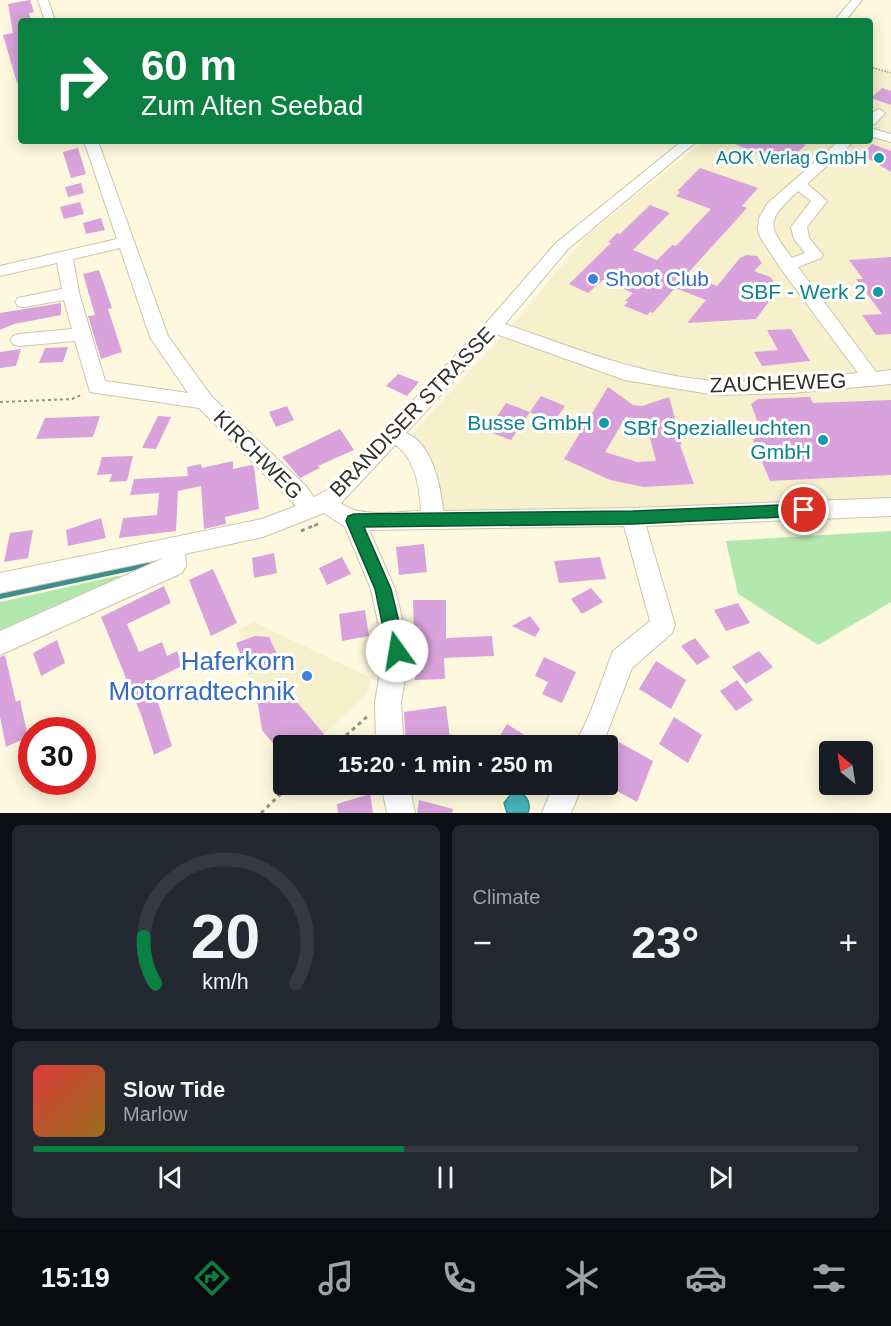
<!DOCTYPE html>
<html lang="en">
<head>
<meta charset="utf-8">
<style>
	body { margin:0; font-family:Arial,sans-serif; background:#242831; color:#f1f3f6; height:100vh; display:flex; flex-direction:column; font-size:22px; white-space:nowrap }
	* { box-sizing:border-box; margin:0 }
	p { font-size:20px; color:#9ea1a6 }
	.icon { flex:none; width:33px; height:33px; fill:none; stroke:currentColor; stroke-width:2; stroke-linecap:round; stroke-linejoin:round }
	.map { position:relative; height:813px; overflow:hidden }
	.side { display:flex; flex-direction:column; gap:12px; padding:12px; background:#0d0f14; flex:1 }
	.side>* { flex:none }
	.top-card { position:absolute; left:18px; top:18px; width:855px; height:126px; border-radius:6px; box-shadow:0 3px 15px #0003; background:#0b8043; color:#fff; overflow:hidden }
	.needle { width:39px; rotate:330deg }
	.controls { position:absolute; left:819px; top:741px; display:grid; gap:12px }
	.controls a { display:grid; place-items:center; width:54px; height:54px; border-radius:6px; background:#171b24; box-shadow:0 3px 15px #0003; font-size:30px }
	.speed { position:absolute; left:18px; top:717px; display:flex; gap:12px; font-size:30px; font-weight:700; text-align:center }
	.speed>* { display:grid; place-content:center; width:78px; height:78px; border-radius:50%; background:#171b24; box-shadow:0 3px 15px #0003; line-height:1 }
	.speed .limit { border:9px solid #d22; background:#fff; color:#111 }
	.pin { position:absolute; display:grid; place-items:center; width:51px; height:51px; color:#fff; margin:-26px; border:3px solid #fff; border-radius:50%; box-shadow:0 2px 6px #0007 }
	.me { position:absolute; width:66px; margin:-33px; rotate:347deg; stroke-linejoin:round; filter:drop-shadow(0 0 4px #0008) }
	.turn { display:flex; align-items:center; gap:21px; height:126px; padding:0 24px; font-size:27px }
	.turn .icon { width:78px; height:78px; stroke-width:2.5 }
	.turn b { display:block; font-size:42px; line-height:51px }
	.big { font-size:45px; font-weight:700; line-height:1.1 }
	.side .widget { flex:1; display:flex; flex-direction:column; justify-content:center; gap:9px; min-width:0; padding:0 21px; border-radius:9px; background:#242831 }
	.side .dial { align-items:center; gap:0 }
	.dial svg { height:156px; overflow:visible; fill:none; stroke:#363941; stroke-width:7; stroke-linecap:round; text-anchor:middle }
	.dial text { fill:#f1f3f6; stroke:none }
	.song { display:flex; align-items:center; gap:18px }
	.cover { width:72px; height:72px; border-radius:9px; background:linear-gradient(135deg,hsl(0 70% 55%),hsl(40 70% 35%)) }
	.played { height:6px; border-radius:3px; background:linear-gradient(90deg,#0b8043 45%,#363941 45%) }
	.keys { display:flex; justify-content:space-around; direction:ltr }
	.heat { display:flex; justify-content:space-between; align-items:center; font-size:33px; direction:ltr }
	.side .tiles { flex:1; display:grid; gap:12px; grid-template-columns:1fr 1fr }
	.widget:last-child { grid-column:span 2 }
	.trip { position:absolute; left:273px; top:735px; width:345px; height:60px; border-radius:6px; background:#171b24; box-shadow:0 3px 15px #0003; font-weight:700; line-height:60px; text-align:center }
	.tab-bar { display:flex; height:96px; justify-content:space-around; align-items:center; background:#090b0e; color:#9ea1a6 }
	.tab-bar .icon { width:42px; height:42px }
	.tab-bar .current { color:#0b8043 }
	.tab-bar b { font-size:27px; color:#f1f3f6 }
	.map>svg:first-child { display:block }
	.built { fill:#f7f0cd }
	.green { fill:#b2e8ad }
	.water { fill:#44b6bd; stroke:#3f8e8f; stroke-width:1.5 }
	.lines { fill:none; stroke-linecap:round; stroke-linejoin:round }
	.stream { stroke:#3f8e8f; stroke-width:6 }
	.building { fill:#d9a2dc; fill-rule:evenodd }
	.minor-casing { stroke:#cac5ab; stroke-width:2 }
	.path-far2 { stroke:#989482; stroke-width:1.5; stroke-dasharray:1.5 1.5; stroke-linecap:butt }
	.path-far1 { stroke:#989482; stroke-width:2; stroke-dasharray:3 3; stroke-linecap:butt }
	.path { stroke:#989482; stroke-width:3; stroke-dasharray:4 4; stroke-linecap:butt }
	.minor { fill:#fff; fill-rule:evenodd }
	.route { fill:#0b8043; stroke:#07532c; stroke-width:1.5 }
	.culture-dot { fill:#0f9aa8; stroke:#fff; stroke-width:2 }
	.shop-dot { fill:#3f7fe0; stroke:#fff; stroke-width:2 }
	.labels { text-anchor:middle; stroke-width:6; stroke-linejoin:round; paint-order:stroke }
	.far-culture-label { font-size:18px; fill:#0d838f; stroke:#fff; text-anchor:end }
	.shop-label { font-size:21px; fill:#366cbe; stroke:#fff; text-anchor:start }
	.culture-label { font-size:21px; fill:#0d838f; stroke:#fff; text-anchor:end }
	.street-label { font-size:21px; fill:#322f25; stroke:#fff }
	.near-shop-label { font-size:26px; fill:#366cbe; stroke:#fff; text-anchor:end }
</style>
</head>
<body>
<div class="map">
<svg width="891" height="813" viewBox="0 0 891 813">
	<rect width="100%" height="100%" fill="#fef9de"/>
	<!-- built -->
	<g class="built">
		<path d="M870,68L891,74V507L431,520L405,441L507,331L586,236L704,141H870Z"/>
		<path d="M254,622L371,678L367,694L324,734L279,681L257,698L248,674L269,637L255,636L242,641L238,630Z"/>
	</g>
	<!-- green -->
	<g class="green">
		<path d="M891,531V602L818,645L738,594L726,541Z"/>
		<path d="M117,576H131L0,643V602Z"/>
	</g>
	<!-- water -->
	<path class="water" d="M512,793C525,791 532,801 528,813H507L504,803Z"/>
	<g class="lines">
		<!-- stream -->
		<path class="stream" d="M0,596L149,564"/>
	</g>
	<!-- building -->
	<g class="building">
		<path d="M30,0L34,12L29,13L31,21H21V82L17,83L3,35L13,33L8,4Z"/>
		<path d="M882,88L891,91V105L871,98Z"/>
		<path d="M728,141H795L806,145L782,165Z"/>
		<path d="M872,144L891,151V172L862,155Z"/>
		<path d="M78,148L86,174L71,178L63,152Z"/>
		<path d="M700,168L758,188L742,206L747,208L687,274L717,286L740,258L746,255L757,256L762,263L754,271L770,277L779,288L756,319L687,323L706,300L675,288L653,313L650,312L647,315L624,306L628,302L625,301L633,293L603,280L588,293L569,284L611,243L608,242L617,233L620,234L650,205L670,213L633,250L657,260L672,245L676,246L711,209L676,196L680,192L677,191Z"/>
		<path d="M81,183L84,193L68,197L65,187Z"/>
		<path d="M80,202L84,214L64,219L60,207Z"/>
		<path d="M101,218L105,230L86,234L83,223Z"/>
		<path d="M891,257V334L876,335L862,315L882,314L856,279H863L849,260Z"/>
		<path d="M99,270L112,308L108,309L122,352L101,359L88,316L95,315L83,274Z"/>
		<path d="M61,303V315L14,324L0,330V313Z"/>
		<path d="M791,329L810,361L762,366L754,352L778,350L767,330Z"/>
		<path d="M68,347L63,362L39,363L45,348Z"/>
		<path d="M21,349L16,366L0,368V352Z"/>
		<path d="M398,374L419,382L407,396L386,386Z"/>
		<path d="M608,387L633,405L642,406L669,397L682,444L680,445L694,484L644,487L610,480L564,459ZM626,417L645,419L656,461L637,462L605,452Z"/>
		<path d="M541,396L565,406L554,422L530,412Z"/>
		<path d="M810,397L813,403L891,400V475L770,481L753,440L762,434L751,404L758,399Z"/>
		<path d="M506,403L530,412L511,440L487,431Z"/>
		<path d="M287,406L294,420L276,427L269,412Z"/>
		<path d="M100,416L93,437L36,439L45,418Z"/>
		<path d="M158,416L171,417L156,449L142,448Z"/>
		<path d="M340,429L354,450L318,466L320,468L300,478L282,457Z"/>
		<path d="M133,456L127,481L109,482L112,474L97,475L102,457Z"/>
		<path d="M233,461V469L252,465L254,467L259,509L225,517L226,524L204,529L201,486L178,491L176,531L119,538L123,518L157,515L159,493L130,495L134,479L188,476L187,467L201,464L202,468Z"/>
		<path d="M101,518L106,538L68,546L66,530Z"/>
		<path d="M33,530L28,558L4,562L10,533Z"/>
		<path d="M424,544L427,572L399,575L396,547Z"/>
		<path d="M274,553L277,573L254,578L252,558Z"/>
		<path d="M342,557L351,574L327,585L319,568Z"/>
		<path d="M600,557L606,579L559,583L554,561Z"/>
		<path d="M213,569L237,623L211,636L189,580Z"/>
		<path d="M164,586L171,603L127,624L139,652L162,642L167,656L177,651L182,666L151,681L172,746L154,755L142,717L101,617Z"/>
		<path d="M591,588L603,602L582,614L571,599Z"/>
		<path d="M413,600H446V638L492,636L494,656L444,658L445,679L415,680Z"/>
		<path d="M738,603L750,623L726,631L714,610Z"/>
		<path d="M365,610L369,636L342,641L339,614Z"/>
		<path d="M530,616L540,629L535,637L512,626Z"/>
		<path d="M255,636L269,637L279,658L248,674L236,643Z"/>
		<path d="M695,638L710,657L697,665L681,646Z"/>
		<path d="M57,640L65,663L41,676L33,653Z"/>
		<path d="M759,651L773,667L746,684L732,667Z"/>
		<path d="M5,655L16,702L20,700L28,737L6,747L0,717V657Z"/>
		<path d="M544,657L576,672L562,703L542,694L548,682L535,676Z"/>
		<path d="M656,661L686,680L671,709L639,689Z"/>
		<path d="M737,680L753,700L736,711L720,691Z"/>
		<path d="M279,681L324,734L311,746H284V757L262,730L257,698Z"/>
		<path d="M446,706L451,746H406L404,712Z"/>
		<path d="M674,717L702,735L688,763L659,744Z"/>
		<path d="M507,724L542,746H494Z"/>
		<path d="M617,741L653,761L637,802L608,786V763Z"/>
		<path d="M370,794L373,813H338L337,804Z"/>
		<path d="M419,800L453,809L452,813H417Z"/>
	</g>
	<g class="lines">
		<!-- minor casing -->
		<g class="minor-casing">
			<g id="minor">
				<path d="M38,0H48L55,21H45Z"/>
				<path d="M852,0H862L845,21H834Z"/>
				<path d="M879,109L885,113L875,124L870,125V114Z"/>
				<path d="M870,128L891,134V142L870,136Z"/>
				<path d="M84,141H98L168,336L212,397L306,486L314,497L330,488L487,322L556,243L682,141H697L568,249L505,324C574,348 642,376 716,381C763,384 811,377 858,373L781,269L760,237L758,229L759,218L767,204L839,141H854L807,184L827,201L807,227L809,238L823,255L821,258L798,267L876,372L891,370V384L792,393L716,395L625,380L496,334L406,433C432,443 441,486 443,511L633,508L891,498V516L646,526L675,625L672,633L632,668L602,746H575L590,713L613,651L650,621L624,526L369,530L395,589L410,651L401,702L404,746H376L375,702L384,651L371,589L345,527L324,513L263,537L185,554L186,566L182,573L0,655V631L162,559L0,593V573L262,519L296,506L199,408L90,392L75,341L19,346L13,344L10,340L13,336L19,334L72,329L64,300L24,307L18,306L15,302L18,298L62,289L57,263L0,276V266L117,239ZM798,191L811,201L791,227L794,239L805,253L792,258C766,224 767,220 798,191ZM120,248L150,337L188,393L105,381L79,293L73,259ZM395,445C415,457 420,489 421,511C397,511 361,519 341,503Z"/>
				<path d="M381,784H409L415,813H387Z"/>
				<path d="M554,784H583L571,813H542Z"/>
			</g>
		</g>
		<!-- path-far2 -->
		<path class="path-far2" d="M870,67L891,73"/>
		<!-- path-far1 -->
		<g class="path-far1">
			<path d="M0,402L72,399L83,394"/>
			<path d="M314,526L318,524"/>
		</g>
		<!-- path -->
		<g class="path">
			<path d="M301,531L318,524"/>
			<path d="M334,746L369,715"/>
			<path d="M261,813L291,784"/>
		</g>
		<!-- minor -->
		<use href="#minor" class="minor"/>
	</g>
	<!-- route -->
	<path class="route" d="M804,504L809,506L812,510L809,515L804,516L633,524L364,527L391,589L406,651L403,657L397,659L391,657L388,651L375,589L346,521L348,516L354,514L633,511Z"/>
	<!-- markers -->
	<g class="culture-dot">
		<circle cx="879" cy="158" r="6"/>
		<circle cx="878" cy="292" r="6"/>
		<circle cx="604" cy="423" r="6"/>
		<circle cx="823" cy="440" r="6"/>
	</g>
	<g class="shop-dot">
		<circle cx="593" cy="279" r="6"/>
		<circle cx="307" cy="676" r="6"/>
	</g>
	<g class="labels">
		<!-- far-culture labels -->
		<g class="far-culture-label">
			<text x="867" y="164">AOK Verlag GmbH</text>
		</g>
		<!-- shop labels -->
		<g class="shop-label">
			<text x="605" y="286">Shoot Club</text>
		</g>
		<!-- culture labels -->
		<g class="culture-label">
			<text x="866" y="299">SBF - Werk 2</text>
			<text x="592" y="430">Busse GmbH</text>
			<text x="811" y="435">SBf Spezialleuchten<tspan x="811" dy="24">GmbH</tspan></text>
		</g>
		<!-- street labels -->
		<g class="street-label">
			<text transform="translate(778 383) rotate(-2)" y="7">ZAUCHEWEG</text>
			<text transform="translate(412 412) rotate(-46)" y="7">BRANDISER STRASSE</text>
			<text transform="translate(258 455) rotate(45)" y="7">KIRCHWEG</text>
		</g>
		<!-- near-shop labels -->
		<g class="near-shop-label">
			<text x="295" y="670">Haferkorn<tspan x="295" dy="30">Motorradtechnik</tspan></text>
		</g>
	</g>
</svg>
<div class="controls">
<a><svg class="needle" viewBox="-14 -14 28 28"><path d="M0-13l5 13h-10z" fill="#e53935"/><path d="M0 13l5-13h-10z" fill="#9ea1a6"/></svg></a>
</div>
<div class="speed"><div class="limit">30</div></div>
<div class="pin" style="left:804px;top:510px;background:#d93025"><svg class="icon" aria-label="arrive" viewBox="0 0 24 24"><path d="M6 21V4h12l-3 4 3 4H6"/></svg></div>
<svg class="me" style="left:397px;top:651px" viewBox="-20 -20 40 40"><circle r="19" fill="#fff"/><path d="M0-13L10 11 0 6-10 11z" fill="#0b8043"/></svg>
<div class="trip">15:20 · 1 min · 250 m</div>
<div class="top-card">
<div class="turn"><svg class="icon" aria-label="right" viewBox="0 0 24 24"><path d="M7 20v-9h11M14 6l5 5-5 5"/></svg><div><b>60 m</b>Zum Alten Seebad</div></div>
</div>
</div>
<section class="side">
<div class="tiles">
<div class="widget dial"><svg viewBox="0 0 100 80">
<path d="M14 69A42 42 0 1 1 86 69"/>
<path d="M14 69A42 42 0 0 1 8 45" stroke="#0b8043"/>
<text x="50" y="56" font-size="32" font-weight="700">20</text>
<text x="50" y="72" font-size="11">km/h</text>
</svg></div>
<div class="widget"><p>Climate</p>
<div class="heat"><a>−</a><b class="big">23°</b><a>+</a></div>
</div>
<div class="widget">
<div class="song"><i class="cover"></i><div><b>Slow Tide</b><p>Marlow</p></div></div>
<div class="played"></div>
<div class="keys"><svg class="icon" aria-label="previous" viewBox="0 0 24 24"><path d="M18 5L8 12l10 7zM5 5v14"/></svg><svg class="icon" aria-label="pause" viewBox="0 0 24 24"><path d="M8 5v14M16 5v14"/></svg><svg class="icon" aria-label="next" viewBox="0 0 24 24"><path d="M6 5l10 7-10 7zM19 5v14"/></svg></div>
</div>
</div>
</section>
<nav class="tab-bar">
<b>15:19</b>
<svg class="icon current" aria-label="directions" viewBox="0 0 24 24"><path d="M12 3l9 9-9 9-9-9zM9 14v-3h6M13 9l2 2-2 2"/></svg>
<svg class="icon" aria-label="music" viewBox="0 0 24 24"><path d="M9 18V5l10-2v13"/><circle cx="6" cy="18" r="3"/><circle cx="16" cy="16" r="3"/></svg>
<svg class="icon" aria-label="phone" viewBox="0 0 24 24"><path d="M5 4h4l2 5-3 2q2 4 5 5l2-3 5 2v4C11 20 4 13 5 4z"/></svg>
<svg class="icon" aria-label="climate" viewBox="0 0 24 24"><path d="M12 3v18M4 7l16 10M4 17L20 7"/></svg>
<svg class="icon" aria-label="car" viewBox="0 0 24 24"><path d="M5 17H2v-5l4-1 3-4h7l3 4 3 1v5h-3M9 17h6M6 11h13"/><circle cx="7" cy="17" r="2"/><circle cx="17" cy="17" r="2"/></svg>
<svg class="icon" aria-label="filters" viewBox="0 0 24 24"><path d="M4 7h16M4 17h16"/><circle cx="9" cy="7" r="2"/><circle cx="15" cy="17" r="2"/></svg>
</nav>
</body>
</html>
